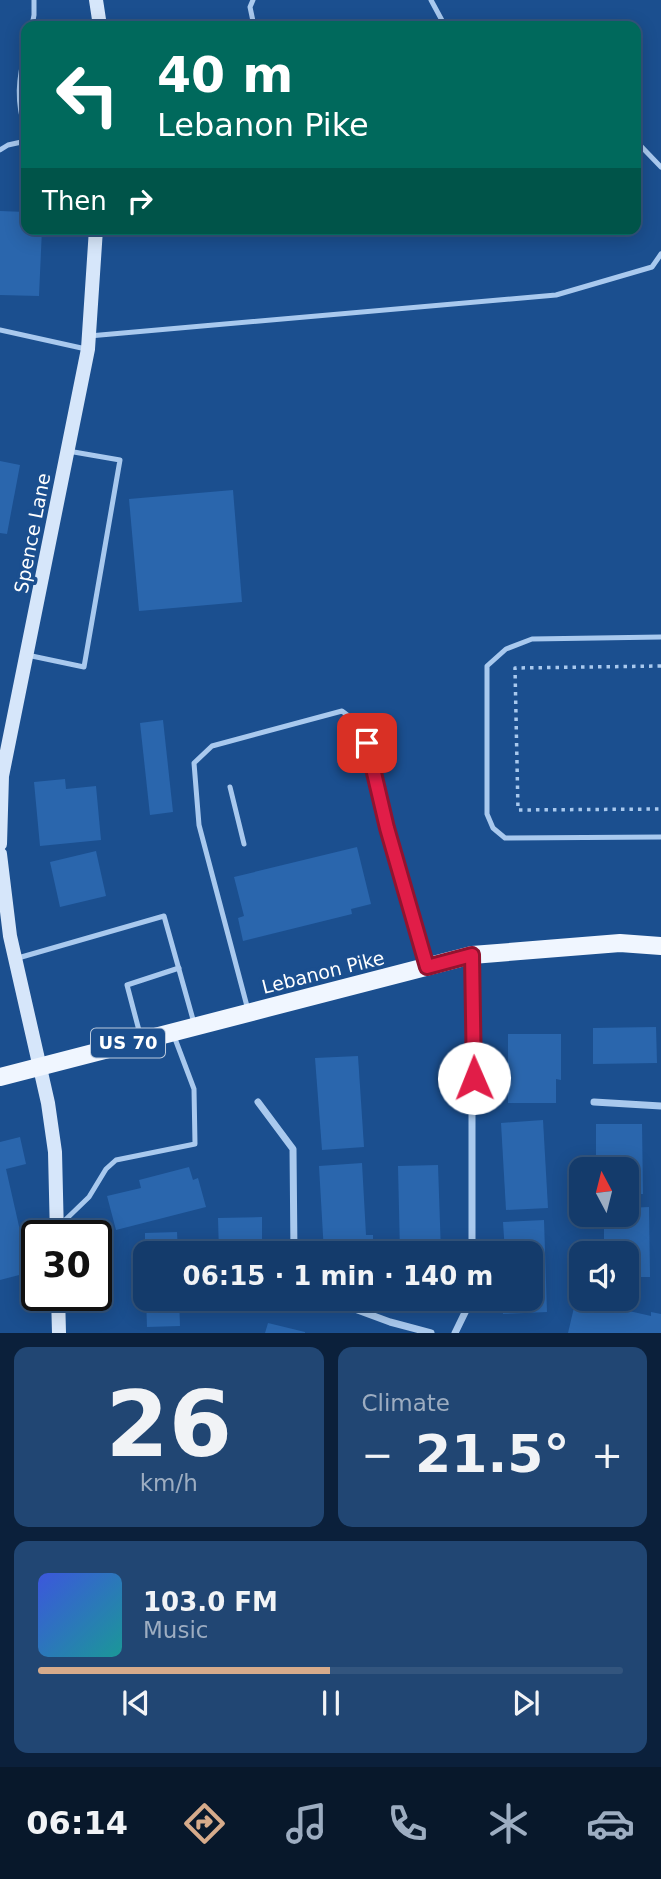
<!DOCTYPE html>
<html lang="en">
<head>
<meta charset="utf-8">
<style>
	body { margin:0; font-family:"DejaVu Sans",sans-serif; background:#214673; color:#f1f3f6; height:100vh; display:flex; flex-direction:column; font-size:26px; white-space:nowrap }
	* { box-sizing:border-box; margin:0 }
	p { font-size:23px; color:#9dadc1 }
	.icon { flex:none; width:38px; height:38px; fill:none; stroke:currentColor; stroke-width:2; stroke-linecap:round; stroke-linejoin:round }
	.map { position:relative; height:1333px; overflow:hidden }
	.sheet { display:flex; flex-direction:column; gap:14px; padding:14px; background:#0b203b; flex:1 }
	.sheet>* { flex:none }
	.guide { position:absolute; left:21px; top:21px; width:620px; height:214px; border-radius:14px; box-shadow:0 4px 18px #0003,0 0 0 2px #33557e; background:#00695c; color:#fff; overflow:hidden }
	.needle { width:46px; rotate:353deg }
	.controls { position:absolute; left:569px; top:1157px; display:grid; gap:14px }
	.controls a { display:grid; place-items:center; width:70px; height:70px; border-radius:14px; background:#143b6b; box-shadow:0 4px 18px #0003,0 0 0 2px #33557e; font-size:35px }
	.speed { position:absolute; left:21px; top:1220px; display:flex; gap:14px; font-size:35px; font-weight:700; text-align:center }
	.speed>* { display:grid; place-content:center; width:91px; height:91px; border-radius:50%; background:#143b6b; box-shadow:0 4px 18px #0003,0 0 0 2px #33557e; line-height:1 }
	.speed .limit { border:4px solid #111; border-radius:10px; background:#fff; color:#111 }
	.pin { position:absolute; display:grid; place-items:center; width:60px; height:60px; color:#fff; margin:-30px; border-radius:14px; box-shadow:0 4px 10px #0006 }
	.me { position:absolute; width:77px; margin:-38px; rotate:359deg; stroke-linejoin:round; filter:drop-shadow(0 0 5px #0008) }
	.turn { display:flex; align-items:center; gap:24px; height:147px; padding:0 21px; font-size:32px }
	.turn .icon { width:91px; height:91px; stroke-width:2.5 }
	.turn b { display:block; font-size:49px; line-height:60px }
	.then { display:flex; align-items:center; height:66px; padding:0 21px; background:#0003; gap:14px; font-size:26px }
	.big { font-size:52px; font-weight:700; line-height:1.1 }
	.sheet .widget { flex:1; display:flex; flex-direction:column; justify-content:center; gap:10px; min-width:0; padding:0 24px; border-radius:14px; background:#214673 }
	.sheet .dial { align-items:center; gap:0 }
	.dial b { font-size:91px; line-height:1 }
	.song { display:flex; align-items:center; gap:21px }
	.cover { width:84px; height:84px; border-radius:10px; background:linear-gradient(135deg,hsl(230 70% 55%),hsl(180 70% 35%)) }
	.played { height:7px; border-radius:4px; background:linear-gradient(90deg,#d6ab8b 50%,#33557e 50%) }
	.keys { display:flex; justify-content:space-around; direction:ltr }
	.heat { display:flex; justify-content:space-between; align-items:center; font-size:38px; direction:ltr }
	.sheet .tiles { flex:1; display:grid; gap:14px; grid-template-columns:1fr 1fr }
	.widget:last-child { grid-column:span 2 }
	.trip { position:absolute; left:133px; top:1241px; width:410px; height:70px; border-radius:14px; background:#143b6b; box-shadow:0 4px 18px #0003,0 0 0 2px #33557e; font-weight:700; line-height:70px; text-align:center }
	.dock { display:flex; height:112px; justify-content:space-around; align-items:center; background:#08182b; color:#9dadc1 }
	.dock .icon { width:49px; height:49px }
	.dock .current { color:#d6ab8b }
	.dock b { font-size:32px; color:#f1f3f6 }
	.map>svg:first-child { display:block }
	.building { fill:#2a66ad }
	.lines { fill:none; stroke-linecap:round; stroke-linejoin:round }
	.path { stroke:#a9c9ee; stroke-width:3.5; stroke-dasharray:3.5 5; stroke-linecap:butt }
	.lane { stroke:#a9c9ee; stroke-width:5 }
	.street { stroke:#a9c9ee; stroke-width:7 }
	.secondary { stroke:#d6e6fa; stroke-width:14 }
	.primary { stroke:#f0f6ff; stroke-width:18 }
	.route-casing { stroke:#92132f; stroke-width:18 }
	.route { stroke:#e11d48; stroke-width:12 }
	.labels { text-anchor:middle; stroke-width:7; stroke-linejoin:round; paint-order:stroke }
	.shield { fill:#1b4f8f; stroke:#bbcadd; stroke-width:2 }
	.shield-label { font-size:18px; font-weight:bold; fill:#fff }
	.street-label { font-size:19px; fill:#fff; stroke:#1b4f8f }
</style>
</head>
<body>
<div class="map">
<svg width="661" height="1333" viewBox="0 0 661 1333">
	<rect width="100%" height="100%" fill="#1b4f8f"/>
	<!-- building -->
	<g class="building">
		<path d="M0,211L26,212V229H42L39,296L0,295Z"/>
		<path d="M0,461L20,465L7,534L0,533Z"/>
		<path d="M233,490L242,602L139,611L129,499Z"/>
		<path d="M163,720L173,812L150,815L140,723Z"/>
		<path d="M65,779L66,789L96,786L101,840L40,846L34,782Z"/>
		<path d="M357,847L371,904L351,909L352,914L243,941L238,918L244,916L234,877Z"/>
		<path d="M96,851L106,896L60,907L50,862Z"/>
		<path d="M656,1027L657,1063L593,1064V1028Z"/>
		<path d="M508,1034H561V1080L556,1079V1103H508Z"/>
		<path d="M358,1056L364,1147L322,1150L315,1058Z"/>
		<path d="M543,1120L548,1208L506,1210L501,1123Z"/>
		<path d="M596,1124H642L643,1194H626V1169L596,1167Z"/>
		<path d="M20,1137L26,1164L6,1169L21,1235L23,1274L0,1280V1142Z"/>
		<path d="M362,1163L366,1235H373V1253H324L319,1166Z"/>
		<path d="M438,1165L441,1253H400L398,1166Z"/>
		<path d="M189,1167L193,1180L198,1178L206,1207L116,1230L107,1196L141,1188L139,1180Z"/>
		<path d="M649,1207L650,1277H626V1253H604V1214H626V1208Z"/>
		<path d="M262,1217V1253H219L218,1218Z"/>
		<path d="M544,1220L547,1312L503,1314V1298H530V1253H505L503,1222Z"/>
		<path d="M177,1232L178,1253H145V1233Z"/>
		<path d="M146,1298H179L180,1326L147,1327Z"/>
		<path d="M219,1298H262L263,1306H219Z"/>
		<path d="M576,1299L651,1316V1312L661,1314V1333H568Z"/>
		<path d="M268,1323L305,1332V1333H265Z"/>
	</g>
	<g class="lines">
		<!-- path -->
		<path class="path" d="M661,666L515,668L518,810L661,809"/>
		<!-- lane -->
		<g class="lane">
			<path d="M253,0L250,7L254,26"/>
			<path d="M431,0L445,26"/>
			<path d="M32,26L34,15V0"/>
			<path d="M26,48C18,80 16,101 26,133"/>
			<path d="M635,140L661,167"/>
			<path d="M0,150L8,145L26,141"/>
			<path d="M0,330L86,349"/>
			<path d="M89,336L556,295L652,267L661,254"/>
			<path d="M661,637L532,639L506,649L487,666V814L493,828L505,838L661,837"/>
			<path d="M27,655L84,667L120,460L68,451"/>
			<path d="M230,787L244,844"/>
			<path d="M18,958L164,916L194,1023"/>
			<path d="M248,1010L199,825L194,763L212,746L342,711L354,720L367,742L387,828L426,964"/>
			<path d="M141,1038L127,985L179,968"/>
			<path d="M59,1226L89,1197L106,1169L116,1160L195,1144L194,1089L174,1036"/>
		</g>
		<!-- street -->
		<g class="street">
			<path d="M472,956V1253"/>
			<path d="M258,1102L293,1149L294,1253"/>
			<path d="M594,1102L661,1106"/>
			<path d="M325,1298L390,1322L431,1333"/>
			<path d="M455,1333L472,1298"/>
		</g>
		<!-- secondary -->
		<g class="secondary">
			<path d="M96,0L100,26"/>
			<path d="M0,844L2,776L88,349L96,229"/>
			<path d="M0,854L10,936L48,1103L55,1152L57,1236"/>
			<path d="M58,1295L59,1333"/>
		</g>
		<!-- primary -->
		<path class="primary" d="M0,1077L472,955L620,943L661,946"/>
	</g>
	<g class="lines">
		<!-- route casing -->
		<g class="route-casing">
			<path id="route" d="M367,743L387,828L427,967L472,955L474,1078"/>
		</g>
		<!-- route -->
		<use href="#route" class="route"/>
	</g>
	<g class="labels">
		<!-- shield labels -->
		<rect class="shield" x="91" y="1028.5" width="74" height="29" rx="5"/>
		<g class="shield-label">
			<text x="128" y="1049">US 70</text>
		</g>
		<!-- street labels -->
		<g class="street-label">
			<text transform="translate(32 533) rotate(-79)" y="7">Spence Lane</text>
			<text transform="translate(323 972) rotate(-14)" y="7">Lebanon Pike</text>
		</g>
	</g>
</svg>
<div class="controls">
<a><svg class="needle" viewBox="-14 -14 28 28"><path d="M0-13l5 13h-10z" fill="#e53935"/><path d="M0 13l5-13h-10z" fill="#9dadc1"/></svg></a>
<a><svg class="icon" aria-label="sound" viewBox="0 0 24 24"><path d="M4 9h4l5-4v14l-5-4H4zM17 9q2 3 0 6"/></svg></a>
</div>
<div class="speed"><div class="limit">30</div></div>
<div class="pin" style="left:367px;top:743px;background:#d93025"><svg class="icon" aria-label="arrive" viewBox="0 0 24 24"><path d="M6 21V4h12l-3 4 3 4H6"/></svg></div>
<svg class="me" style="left:474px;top:1078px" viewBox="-20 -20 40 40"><circle r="19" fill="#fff"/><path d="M0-13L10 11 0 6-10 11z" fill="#e11d48"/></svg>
<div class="trip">06:15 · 1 min · 140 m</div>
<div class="guide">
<div class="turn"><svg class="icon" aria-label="left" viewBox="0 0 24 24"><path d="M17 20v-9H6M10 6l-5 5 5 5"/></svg><div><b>40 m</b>Lebanon Pike</div></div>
<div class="then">Then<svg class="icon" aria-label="right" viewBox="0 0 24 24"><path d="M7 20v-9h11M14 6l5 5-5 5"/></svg></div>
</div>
</div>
<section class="sheet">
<div class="tiles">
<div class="widget dial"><b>26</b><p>km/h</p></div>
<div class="widget"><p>Climate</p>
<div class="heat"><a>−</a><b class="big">21.5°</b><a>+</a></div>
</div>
<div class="widget">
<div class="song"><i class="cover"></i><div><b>103.0 FM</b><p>Music</p></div></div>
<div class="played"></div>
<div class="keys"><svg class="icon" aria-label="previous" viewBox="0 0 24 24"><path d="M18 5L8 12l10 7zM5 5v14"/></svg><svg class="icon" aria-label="pause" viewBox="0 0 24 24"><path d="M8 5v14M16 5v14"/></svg><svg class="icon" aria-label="next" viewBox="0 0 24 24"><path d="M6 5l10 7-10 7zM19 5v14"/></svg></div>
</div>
</div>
</section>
<nav class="dock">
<b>06:14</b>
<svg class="icon current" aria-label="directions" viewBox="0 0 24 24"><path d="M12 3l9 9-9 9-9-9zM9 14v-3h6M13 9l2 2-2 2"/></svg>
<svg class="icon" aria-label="music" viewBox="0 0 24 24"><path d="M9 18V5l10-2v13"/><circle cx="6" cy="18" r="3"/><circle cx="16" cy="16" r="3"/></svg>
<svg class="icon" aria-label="phone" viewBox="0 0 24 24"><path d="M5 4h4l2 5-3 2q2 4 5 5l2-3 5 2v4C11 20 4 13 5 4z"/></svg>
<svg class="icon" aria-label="climate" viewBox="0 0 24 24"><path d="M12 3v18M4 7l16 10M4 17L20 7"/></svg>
<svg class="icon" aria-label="car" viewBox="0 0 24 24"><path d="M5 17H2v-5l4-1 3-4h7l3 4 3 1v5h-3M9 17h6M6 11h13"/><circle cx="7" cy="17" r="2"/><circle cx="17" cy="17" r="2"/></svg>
</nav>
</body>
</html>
